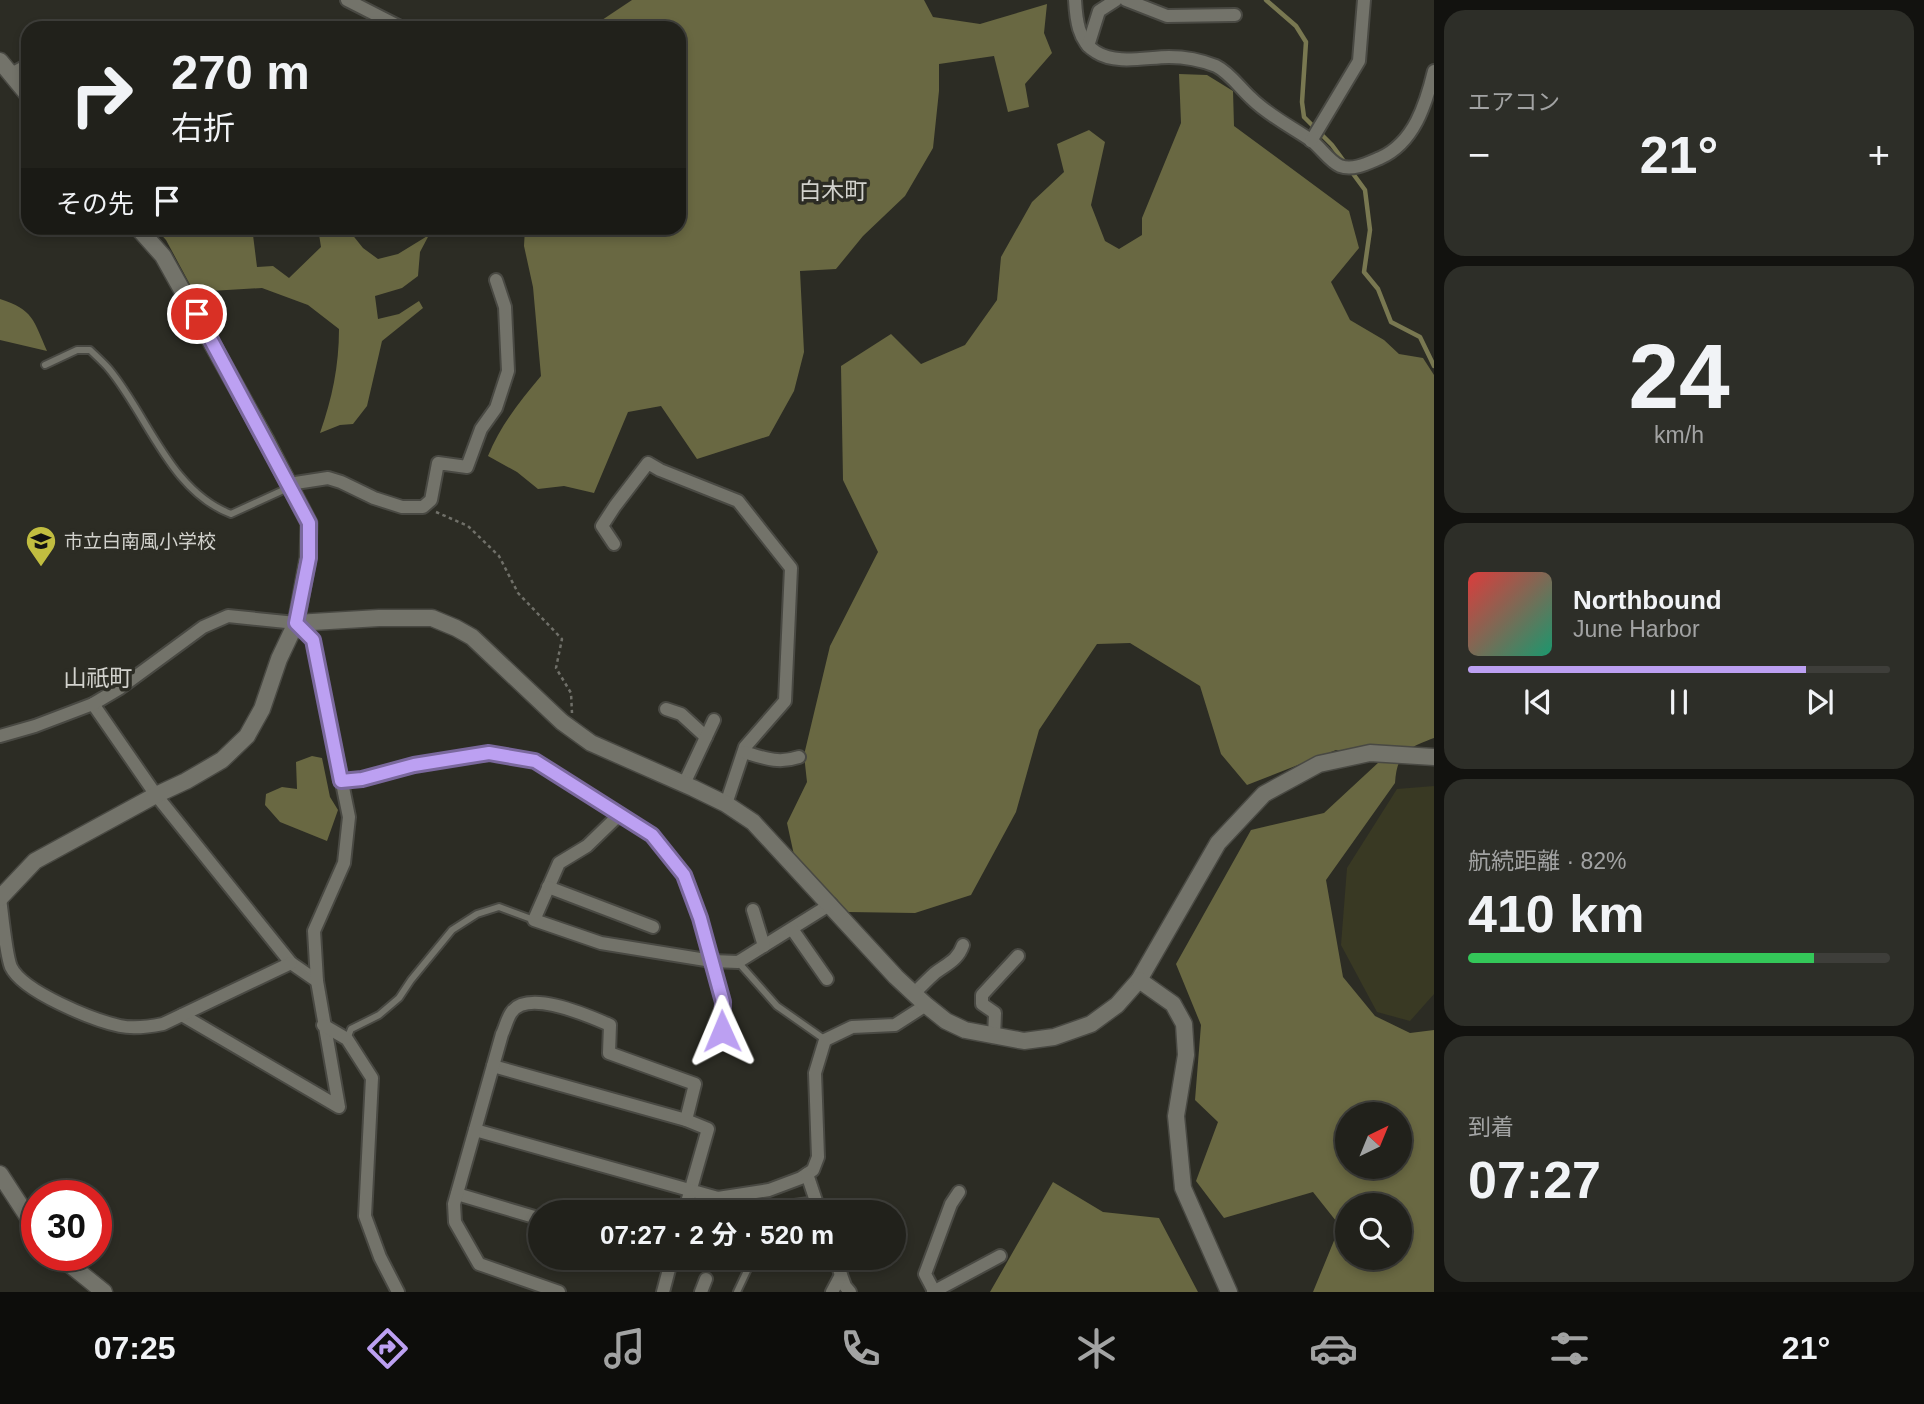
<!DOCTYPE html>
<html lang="ja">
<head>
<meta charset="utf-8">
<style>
	body { margin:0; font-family:Helvetica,"Noto Sans JP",sans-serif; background:#2d2e28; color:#f1f3f6; height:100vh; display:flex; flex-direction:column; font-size:26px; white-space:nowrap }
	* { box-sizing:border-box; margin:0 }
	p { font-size:23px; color:#a2a3a3 }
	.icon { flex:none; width:38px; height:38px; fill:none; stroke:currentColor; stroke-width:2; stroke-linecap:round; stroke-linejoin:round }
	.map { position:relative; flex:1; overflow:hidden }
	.sheet { display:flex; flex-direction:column; gap:10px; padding:10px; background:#12120f; width:490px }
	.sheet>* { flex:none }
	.top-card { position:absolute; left:21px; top:21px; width:665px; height:214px; border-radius:21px; box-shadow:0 4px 10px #0003,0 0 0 2px #3e3e3a; background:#21211b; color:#f1f3f6; overflow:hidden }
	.needle { width:46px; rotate:43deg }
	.controls { position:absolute; left:1335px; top:1102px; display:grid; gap:14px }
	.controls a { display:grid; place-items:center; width:77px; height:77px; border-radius:50%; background:#21211b; box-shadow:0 4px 10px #0003,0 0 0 2px #3e3e3a; font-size:35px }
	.speed { position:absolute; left:21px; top:1180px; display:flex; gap:14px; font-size:35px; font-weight:700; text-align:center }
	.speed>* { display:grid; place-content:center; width:91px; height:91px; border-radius:50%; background:#21211b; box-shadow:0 4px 10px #0003,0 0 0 2px #3e3e3a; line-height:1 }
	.speed .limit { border:10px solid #d22; background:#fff; color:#111 }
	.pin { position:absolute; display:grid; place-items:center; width:60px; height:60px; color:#fff; margin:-30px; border:4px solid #fff; border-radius:50%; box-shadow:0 2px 7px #0007 }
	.me { position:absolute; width:77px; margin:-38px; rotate:359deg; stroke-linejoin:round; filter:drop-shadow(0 0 5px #0008) }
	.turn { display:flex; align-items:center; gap:24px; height:147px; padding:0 35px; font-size:32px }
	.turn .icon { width:91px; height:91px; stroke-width:2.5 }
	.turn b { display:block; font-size:49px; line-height:60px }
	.then { display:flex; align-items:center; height:66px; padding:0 35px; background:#0003; gap:14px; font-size:26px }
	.big { font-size:52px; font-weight:700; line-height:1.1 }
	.sheet .card { flex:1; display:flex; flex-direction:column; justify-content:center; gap:10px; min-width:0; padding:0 24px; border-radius:21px; background:#2d2e28 }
	.sheet .dial { align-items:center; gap:0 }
	.dial b { font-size:91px; line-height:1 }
	.song { display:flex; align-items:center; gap:21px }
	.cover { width:84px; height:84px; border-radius:10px; background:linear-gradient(135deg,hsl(0 70% 55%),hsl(160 70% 35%)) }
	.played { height:7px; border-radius:4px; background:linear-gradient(90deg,#bca0f2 80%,#3e3e3a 80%) }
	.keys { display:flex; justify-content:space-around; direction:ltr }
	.heat { display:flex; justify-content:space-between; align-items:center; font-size:38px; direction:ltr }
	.charge { height:10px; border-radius:5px; background:linear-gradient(90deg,#34c759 82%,#3e3e3a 0) }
	.trip { position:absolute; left:528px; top:1200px; width:378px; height:70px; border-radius:35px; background:#21211b; box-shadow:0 4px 10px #0003,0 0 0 2px #3e3e3a; font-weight:700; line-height:70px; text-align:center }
	.tab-bar { display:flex; height:112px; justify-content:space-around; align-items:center; background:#0d0d0b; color:#a2a3a3 }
	.tab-bar .icon { width:49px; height:49px }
	.tab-bar .selected { color:#bca0f2 }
	.tab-bar b { font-size:32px; color:#f1f3f6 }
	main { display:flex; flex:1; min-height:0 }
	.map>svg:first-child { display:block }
	.green { fill:#393923 }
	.forest { fill:#696842; fill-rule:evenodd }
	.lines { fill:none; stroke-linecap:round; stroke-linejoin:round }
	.stream { stroke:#797851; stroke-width:4.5 }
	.service-casing { stroke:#494943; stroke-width:10 }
	.minor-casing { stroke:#494943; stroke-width:16 }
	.tertiary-casing { stroke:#494943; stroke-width:19 }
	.path { stroke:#707069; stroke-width:2.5; stroke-dasharray:3.5 3.5; stroke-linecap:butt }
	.service { stroke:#73736a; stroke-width:6 }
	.minor { stroke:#73736a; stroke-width:12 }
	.tertiary { stroke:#73736a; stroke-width:16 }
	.route-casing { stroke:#7a689d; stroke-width:18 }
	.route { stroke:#bca0f2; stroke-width:12 }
	.labels { text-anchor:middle; stroke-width:7; stroke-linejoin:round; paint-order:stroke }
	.poi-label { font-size:19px; fill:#d2d2cd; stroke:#2c2c24; text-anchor:start }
	.quarter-label { font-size:23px; fill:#d2d2cd; stroke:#2c2c24 }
</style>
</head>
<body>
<main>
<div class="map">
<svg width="1434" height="1292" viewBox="0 0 1434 1292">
	<rect width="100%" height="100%" fill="#2c2c24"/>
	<!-- green -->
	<path class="green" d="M1434,786V994L1410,1021L1377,1012L1341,945L1347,868L1397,789Z"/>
	<!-- forest -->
	<g class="forest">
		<path d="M632,0H924L933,17L980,24L1047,4L1044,33L1052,53L1025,84L1029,107L1008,112L994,56L939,64V91L933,148L905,196L863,236L836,269L800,271L804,352L794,391L769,436L697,459L661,406L628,412L594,493L564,486L538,489L517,472L488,456C500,426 520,401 541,376L533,287L524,246L525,228H679V28H590Z"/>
		<path d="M1179,74L1207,75L1233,91L1234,126L1349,211L1359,248L1331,282L1350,320L1384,340L1399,354L1423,358L1434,375V738C1407,748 1397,753 1395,783L1326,880L1343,977L1375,1016L1410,1033L1434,1030V1292H1313L1340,1226L1313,1192L1224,1218L1196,1181L1218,1122L1195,1100L1201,1025L1176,964L1251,830L1324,813L1379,762L1336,750L1247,785L1221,754L1200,686L1130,643L1097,644L1039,730L1016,812L971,895L915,913L848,912L794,855L787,823L807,782L804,755L830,646L878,552L843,480L841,366L891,334L921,364L965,345L997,300L1001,257L1032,202L1064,172L1057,144L1089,130L1105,142L1091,205L1105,241L1119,249L1142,235V218L1181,123ZM1348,1115H1400V1167H1348ZM1348,1206H1400V1258H1348Z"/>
		<path d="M155,228H247L253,235L257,267L273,266L289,278L321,247L318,228H347L363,248L378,259L398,254L429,235L420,252L418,276L402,288L375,296L378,319L399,314L419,301L423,308L382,341L367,406L353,424L340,425L320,433C332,399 339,366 339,329L308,305L262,288L194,292L166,240Z"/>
		<path d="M0,299C33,309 34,321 47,351L0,340Z"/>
		<path d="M312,756L322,758L330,797L338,810L327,841L280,822L265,805L266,794L282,787L297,789L296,762Z"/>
		<path d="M1053,1182L1103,1212L1159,1218L1198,1292H990Z"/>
	</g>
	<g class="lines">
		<!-- stream -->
		<path class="stream" d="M1266,0L1296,26L1306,42L1302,102L1304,117L1332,145L1365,190L1370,230L1364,272L1378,289L1391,322L1420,337L1434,366"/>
		<!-- service casing -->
		<g class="service-casing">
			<g id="service">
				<path d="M45,365L77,350H90C96,356 103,362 109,369C148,416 170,491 231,514L288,488"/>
				<path d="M341,781L362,779L414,765L490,753L535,761L652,835L684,875L700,918L711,961"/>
				<path d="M738,962L777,1006L824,1039"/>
				<path d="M347,1039L351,1029L379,1015L399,998L411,980L452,930L477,914L499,907L534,920"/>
				<path d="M775,1213L780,1205L816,1200"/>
				<path d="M737,1292L753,1258"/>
			</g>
		</g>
		<!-- minor casing -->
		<g class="minor-casing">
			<g id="minor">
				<path d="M347,0L402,28"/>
				<path d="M1075,0C1076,18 1078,42 1096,52C1116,65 1147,57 1169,57C1185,57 1201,60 1216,66C1230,73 1240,88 1251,98C1269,116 1292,127 1312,141C1321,148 1330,162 1340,166C1353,171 1368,163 1380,158C1414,143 1426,104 1434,71"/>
				<path d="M1126,0L1167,16L1235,15"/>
				<path d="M1088,46L1099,11L1116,0"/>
				<path d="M11,74L28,65"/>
				<path d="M1311,141L1359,61L1364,0"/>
				<path d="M289,484L328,478L341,482L374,498L402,507H423L431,500L438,463L467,467L481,429L496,408L508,371L505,307L496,280"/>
				<path d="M614,544L602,526L615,506L648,463L660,470L738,501L791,568L785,701L745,747L726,804"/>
				<path d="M93,704L156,795L291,963L317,981"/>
				<path d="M666,709L681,714L706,737"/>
				<path d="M0,736L35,726L93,704L120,688L203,627L228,616L296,623L313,640L349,817L344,863L314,931L317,981L339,1107L182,1015"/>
				<path d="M744,752C764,758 778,764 799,757"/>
				<path d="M684,784L714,720"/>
				<path d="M620,814L587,846L559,863L534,920L601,943L712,961L738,962L831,904"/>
				<path d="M548,887L653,927"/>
				<path d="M0,898C2,913 6,956 11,967C23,992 93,1020 120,1026C134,1029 148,1027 163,1024L291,963"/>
				<path d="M753,910L764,946"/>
				<path d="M792,929L827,979"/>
				<path d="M712,961L723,1002L722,1031L715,1037"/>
				<path d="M913,994C921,987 927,980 935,973C947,964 958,960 963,945"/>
				<path d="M323,1025L347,1039L372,1078L365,1216L380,1257L398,1292"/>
				<path d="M994,1037L995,1013L982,1004V995L1018,956"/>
				<path d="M493,1066L686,1120L708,1129L684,1213"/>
				<path d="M475,1130L718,1198L769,1190L801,1178L813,1170L818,1157L815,1073L825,1040L852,1027L895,1025L926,1005"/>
				<path d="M807,1174L820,1213"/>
				<path d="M457,1194L541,1219"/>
				<path d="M835,1258L845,1286L850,1292"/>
				<path d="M934,1291L925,1274L951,1204L959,1192"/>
				<path d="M559,1292L479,1264L455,1222L454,1204L502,1034C505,1028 507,1019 511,1013C527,988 589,1016 610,1025L609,1053L695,1084L686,1120"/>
				<path d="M663,1292L672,1258"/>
				<path d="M701,1292L706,1279"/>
				<path d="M832,1292L841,1275"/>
				<path d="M933,1292L1000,1256"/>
			</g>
		</g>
		<!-- tertiary casing -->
		<g class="tertiary-casing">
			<g id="tertiary">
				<path d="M0,61L28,95"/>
				<path d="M296,623L379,618H432L456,628L472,637L562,722L591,743L693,788L726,804L753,822L896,977L926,1005L946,1021L965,1030L1024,1041L1054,1037L1074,1030L1091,1024L1117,1005L1139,980L1218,843L1264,794L1319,764L1370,753L1434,757"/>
				<path d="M0,898L35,861L156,795L186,781L222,760L247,736L262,709L279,659L296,623L308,558L309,523L267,442L163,256L138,228"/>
				<path d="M1139,980L1173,1004L1184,1024L1186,1055L1176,1116L1183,1188L1229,1292"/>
				<path d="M0,1174L37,1231"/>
				<path d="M58,1255L104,1292"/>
			</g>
		</g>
		<!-- path -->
		<path class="path" d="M436,512L468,526L499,556L518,593L562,639L556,668L571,693L572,713"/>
		<!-- service -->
		<use href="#service" class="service"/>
		<!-- minor -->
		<use href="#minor" class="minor"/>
		<!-- tertiary -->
		<use href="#tertiary" class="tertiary"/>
	</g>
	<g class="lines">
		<!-- route casing -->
		<g class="route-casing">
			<path id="route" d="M197,314L309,523V558L296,623L313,640L341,781L362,779L414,765L489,753L535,761L652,835L684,875L700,918L723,1002L722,1031"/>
		</g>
		<!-- route -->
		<use href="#route" class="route"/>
	</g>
	<!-- icons -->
	<defs>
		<g id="school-pin" transform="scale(1.575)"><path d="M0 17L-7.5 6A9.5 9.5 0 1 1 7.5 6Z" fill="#c1bd40" stroke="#2c2c24"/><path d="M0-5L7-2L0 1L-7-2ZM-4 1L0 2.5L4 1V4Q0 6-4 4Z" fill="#111"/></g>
	</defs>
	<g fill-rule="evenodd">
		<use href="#school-pin" x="41" y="541"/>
	</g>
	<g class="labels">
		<!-- poi labels -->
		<g class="poi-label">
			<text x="64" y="548">市立白南風小学校</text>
		</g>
		<!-- quarter labels -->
		<g class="quarter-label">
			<text x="833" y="199">白木町</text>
			<text x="98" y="686">山祇町</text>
		</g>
	</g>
</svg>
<div class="controls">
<a><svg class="needle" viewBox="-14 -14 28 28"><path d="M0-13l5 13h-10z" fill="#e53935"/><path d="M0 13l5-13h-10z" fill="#a2a3a3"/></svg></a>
<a><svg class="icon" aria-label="search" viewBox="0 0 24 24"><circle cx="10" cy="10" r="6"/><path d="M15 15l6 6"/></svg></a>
</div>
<div class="speed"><div class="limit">30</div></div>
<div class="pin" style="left:197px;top:314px;background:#d93025"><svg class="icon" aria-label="arrive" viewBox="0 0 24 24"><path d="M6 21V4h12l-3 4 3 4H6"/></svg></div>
<svg class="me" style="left:722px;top:1031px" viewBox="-20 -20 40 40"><path d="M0-17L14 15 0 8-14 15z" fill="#bca0f2" stroke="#fff" stroke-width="4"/></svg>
<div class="trip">07:27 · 2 分 · 520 m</div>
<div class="top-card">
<div class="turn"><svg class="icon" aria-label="right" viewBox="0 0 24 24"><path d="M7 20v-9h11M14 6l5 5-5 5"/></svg><div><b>270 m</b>右折</div></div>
<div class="then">その先<svg class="icon" aria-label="arrive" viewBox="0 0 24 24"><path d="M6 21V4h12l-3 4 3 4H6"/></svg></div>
</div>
</div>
<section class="sheet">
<div class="card"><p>エアコン</p>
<div class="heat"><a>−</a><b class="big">21°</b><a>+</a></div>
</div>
<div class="card dial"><b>24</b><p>km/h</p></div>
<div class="card">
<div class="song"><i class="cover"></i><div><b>Northbound</b><p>June Harbor</p></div></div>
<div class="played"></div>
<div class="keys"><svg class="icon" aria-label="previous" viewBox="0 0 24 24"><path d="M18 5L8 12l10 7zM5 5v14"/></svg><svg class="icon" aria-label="pause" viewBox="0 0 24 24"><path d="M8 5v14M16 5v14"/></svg><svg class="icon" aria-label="next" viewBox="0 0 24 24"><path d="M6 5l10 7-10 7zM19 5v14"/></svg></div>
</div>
<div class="card"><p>航続距離 · 82%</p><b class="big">410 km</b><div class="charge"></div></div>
<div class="card"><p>到着</p><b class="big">07:27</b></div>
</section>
</main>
<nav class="tab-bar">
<b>07:25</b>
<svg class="icon selected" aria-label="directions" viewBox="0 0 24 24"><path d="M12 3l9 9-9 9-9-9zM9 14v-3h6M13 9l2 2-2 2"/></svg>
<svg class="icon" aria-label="music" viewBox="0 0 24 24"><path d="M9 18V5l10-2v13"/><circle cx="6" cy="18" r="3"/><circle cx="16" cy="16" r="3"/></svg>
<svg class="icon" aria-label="phone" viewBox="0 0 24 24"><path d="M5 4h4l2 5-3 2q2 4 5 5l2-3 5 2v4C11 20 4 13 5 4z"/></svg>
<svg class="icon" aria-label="climate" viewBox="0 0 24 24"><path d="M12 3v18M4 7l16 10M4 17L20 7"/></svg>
<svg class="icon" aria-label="car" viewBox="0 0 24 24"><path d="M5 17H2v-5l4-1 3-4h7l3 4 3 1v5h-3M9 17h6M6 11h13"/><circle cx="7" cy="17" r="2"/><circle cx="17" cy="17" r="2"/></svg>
<svg class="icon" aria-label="filters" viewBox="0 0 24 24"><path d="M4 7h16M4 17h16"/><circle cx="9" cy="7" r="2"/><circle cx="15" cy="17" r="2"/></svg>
<b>21°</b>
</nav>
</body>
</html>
